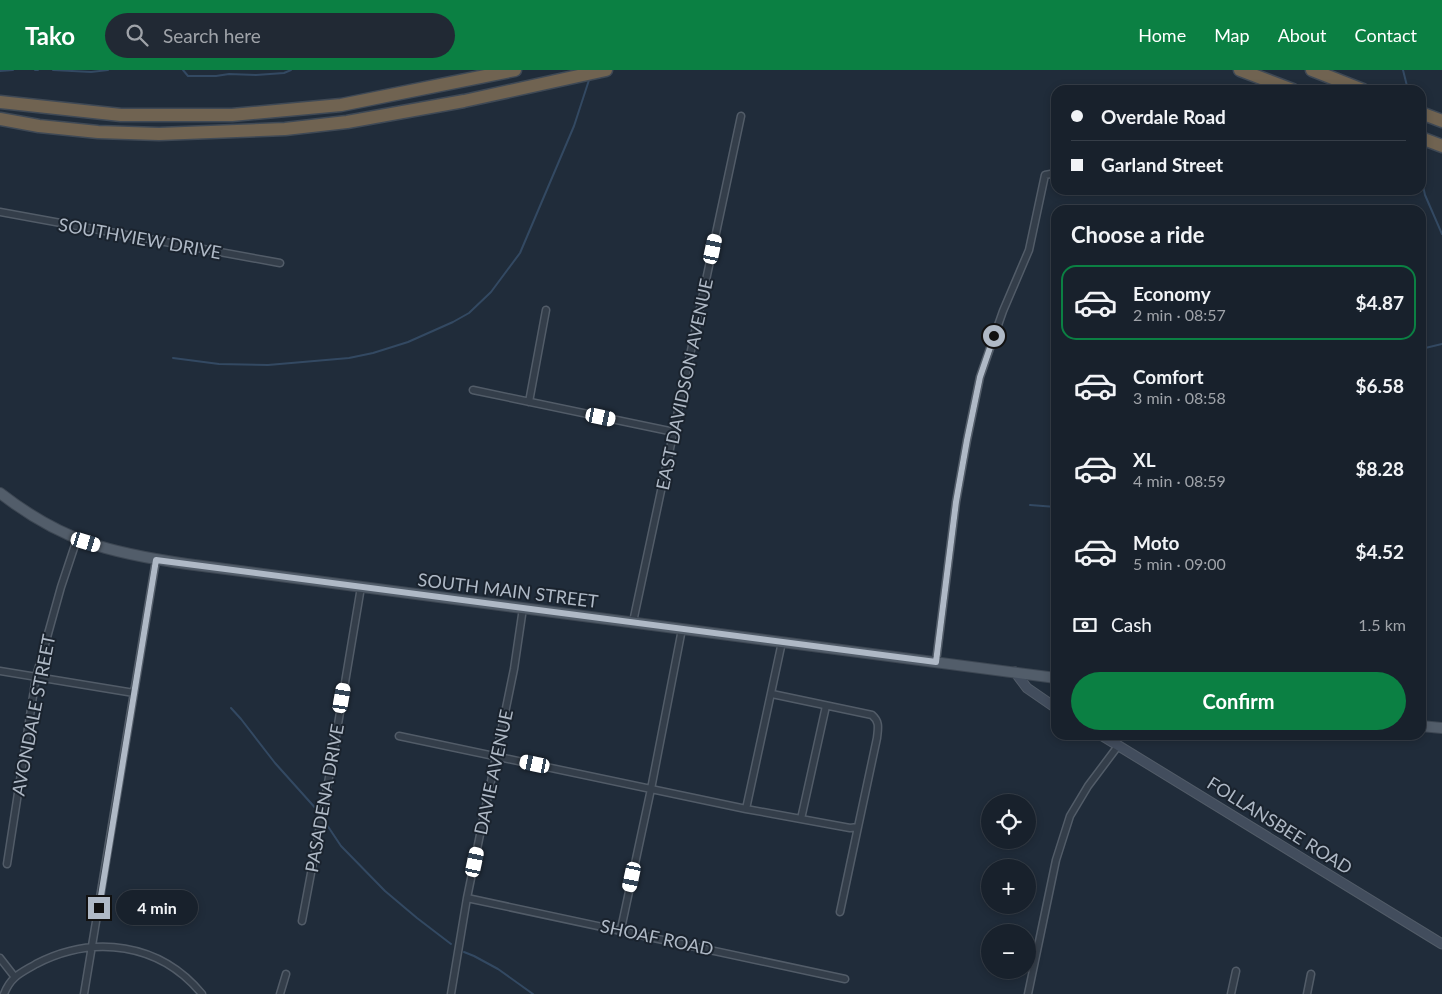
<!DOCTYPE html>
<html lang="en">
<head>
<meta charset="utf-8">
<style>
	:root { --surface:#18212c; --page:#212934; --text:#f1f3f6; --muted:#9fa3a9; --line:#363e48; --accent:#0b8043 }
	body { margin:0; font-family:Lato,sans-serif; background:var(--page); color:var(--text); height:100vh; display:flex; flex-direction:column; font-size:19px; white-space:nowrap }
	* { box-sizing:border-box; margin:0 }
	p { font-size:16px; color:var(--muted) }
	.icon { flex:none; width:28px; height:28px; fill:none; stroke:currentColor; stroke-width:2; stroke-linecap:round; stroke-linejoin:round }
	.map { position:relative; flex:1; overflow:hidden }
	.details { position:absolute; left:1051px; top:135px; width:375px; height:535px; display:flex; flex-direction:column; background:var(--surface); border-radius:15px; box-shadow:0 2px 8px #0003,0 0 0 1px var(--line) }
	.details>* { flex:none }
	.top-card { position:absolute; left:1051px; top:15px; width:375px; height:110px; border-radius:15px; box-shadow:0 2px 8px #0003,0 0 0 1px var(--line); display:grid; align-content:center; height:110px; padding:0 20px; background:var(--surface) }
	.tools { position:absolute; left:981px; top:724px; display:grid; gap:10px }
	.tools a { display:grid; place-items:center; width:55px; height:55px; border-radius:50%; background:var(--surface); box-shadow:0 2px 8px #0003,0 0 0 1px var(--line); font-size:25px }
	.end { position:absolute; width:22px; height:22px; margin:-11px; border:6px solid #afb9c6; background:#111; box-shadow:0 0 0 2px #111 }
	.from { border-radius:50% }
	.bubble { position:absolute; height:35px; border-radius:18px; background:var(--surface); box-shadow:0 2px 8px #0003,0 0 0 1px var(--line); font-size:16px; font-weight:700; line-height:35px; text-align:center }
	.car { position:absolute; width:15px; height:30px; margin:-15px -8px; border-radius:6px; box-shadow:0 0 4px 1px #0007; background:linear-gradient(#fff 24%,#345 0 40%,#fff 0 76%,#345 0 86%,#fff 0) }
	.top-card b { display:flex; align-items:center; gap:18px; height:48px; font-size:19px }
	.top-card b+b { border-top:1px solid var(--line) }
	.top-card i { width:12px; height:12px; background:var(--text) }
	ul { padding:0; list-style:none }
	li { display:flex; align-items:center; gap:15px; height:75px; margin:0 10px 8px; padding:0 10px; border:2px solid transparent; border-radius:15px }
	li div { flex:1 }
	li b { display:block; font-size:19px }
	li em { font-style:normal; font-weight:700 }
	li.on { border-color:var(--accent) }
	li>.icon { width:45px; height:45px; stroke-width:1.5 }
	h2 { padding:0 20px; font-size:22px; line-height:60px }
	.pay { display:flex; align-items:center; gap:12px; height:55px; padding:0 20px; font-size:19px }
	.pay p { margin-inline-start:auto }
	.cta { display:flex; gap:10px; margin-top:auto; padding:10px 20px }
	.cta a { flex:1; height:58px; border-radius:30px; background:var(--accent); color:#fff; font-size:20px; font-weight:700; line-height:58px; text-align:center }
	header { display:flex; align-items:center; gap:30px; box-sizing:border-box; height:70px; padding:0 25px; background:var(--accent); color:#fff }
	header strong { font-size:24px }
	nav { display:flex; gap:28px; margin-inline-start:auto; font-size:18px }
	.search { width:350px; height:45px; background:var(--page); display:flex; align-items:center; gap:12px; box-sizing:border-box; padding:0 18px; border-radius:28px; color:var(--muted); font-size:19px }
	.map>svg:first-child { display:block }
</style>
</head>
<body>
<header>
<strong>Tako</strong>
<div class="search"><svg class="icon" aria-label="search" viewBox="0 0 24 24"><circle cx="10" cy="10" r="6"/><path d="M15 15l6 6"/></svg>Search here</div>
<nav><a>Home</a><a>Map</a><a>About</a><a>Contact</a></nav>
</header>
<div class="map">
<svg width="1442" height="924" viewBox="0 0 1442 924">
	<rect width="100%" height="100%" fill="#202c3a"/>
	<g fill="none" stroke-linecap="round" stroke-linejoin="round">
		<path stroke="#334962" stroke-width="2" d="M35 0H38
			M53 0 91 2 108 0
			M183 0 188 6H216L229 4 256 5 284 3 291 0
			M1403 0 1408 20
			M0 1 13 0
			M1421 106 1425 125 1442 164
			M1421 279 1442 274
			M173 288 219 294 268 295 349 288 373 283 408 272 453 252 469 243 491 222 520 183 574 56 589 10
			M1030 435 1056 437
			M231 638 241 649 275 693 318 741
			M327 755 341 776 385 821 417 848 451 874
			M464 882 474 886 498 899 533 924"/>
		<g stroke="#525c68" stroke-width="9">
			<path id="street" d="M0 142 280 193
				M473 320 674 362
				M529 332 546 240
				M633 552 741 46
				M936 592 956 432 967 370 980 307 1003 241 1029 180 1045 105 1056 103
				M0 601 134 623
				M399 666 746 739 850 758 858 757 877 668C878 658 880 652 872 645L772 624
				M746 739 782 572
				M801 749 826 636
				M7 794 36 607 61 517 77 469
				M467 828 845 909
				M840 842 858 757
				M302 851 330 702 361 517
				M621 859 651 719 682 559
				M0 888 14 906
				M4 924C11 906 21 903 36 894 94 864 160 873 202 924
				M84 924 156 490
				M280 924 286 904
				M451 924 467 828 514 599 523 538
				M1028 924 1056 790 1070 746 1088 716 1118 676
				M1231 924 1236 901
				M1307 924 1311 904"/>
		</g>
		<g stroke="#525c68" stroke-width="11">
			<path id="secondary" d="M1015 602 1027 618 1056 638
				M1101 665 1442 874"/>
		</g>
		<g stroke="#3d4753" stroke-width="12">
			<path id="primary" d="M0 423C63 472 111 483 187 494L1056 608
				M1421 656 1442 658"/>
		</g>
		<g stroke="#3f4955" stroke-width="15">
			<path id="highway" d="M1240 0 1293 20
				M1312 0 1363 20
				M0 32 121 45H232L341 35 515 0
				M1421 43 1442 51
				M0 49 39 56 98 62 159 64 285 59 347 52 464 31 606 0
				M1421 68 1442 76"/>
		</g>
		<use href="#street" stroke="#343e4a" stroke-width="6"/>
		<use href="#secondary" stroke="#424d5d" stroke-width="9"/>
		<use href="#primary" stroke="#525d6a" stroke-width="10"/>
		<use href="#highway" stroke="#706351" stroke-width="12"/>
	</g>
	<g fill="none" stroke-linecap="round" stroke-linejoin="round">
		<path stroke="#afb9c6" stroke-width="6" d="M99 838 156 490 936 592 956 432 967 370 980 307 994 266"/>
	</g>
	<g text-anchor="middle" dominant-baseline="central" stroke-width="4" stroke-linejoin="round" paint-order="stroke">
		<g font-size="18" fill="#afb9c6" stroke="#1a232e">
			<text transform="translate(140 168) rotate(10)">SOUTHVIEW DRIVE</text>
			<text transform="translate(684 314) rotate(-78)">EAST DAVIDSON AVENUE</text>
			<text transform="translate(508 520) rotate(7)">SOUTH MAIN STREET</text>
			<text transform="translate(33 645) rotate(-79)">AVONDALE STREET</text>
			<text transform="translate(493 702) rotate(-78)">DAVIE AVENUE</text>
			<text transform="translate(324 728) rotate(-80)">PASADENA DRIVE</text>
			<text transform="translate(1280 755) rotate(32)">FOLLANSBEE ROAD</text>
			<text transform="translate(657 867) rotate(12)">SHOAF ROAD</text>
		</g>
	</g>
</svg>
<div class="tools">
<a><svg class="icon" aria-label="locate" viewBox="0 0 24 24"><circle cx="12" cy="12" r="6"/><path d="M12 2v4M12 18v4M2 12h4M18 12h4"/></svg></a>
<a>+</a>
<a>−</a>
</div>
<i class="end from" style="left:994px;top:266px"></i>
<i class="end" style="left:99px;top:838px"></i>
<div class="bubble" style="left:116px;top:820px;width:82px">4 min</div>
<i class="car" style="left:713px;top:179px;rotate:12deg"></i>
<i class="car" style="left:601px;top:347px;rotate:102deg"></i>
<i class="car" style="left:86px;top:472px;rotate:107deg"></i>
<i class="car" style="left:342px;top:628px;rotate:10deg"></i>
<i class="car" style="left:535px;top:694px;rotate:282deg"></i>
<i class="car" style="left:475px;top:792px;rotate:12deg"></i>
<i class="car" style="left:632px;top:807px;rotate:192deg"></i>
<div class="top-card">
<b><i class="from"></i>Overdale Road</b>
<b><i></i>Garland Street</b>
</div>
<section class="details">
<h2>Choose a ride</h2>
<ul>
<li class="on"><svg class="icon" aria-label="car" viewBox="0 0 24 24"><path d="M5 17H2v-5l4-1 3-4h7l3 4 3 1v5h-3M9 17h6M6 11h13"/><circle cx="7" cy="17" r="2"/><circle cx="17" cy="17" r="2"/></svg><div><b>Economy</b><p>2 min · 08:57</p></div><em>$4.87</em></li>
<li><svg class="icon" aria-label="car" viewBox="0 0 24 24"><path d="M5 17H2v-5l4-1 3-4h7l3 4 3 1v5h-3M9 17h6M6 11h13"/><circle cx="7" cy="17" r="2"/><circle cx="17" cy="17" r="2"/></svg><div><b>Comfort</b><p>3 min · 08:58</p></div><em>$6.58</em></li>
<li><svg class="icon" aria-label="car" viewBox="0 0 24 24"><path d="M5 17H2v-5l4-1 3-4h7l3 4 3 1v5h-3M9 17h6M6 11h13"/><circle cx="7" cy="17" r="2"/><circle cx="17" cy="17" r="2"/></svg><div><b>XL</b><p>4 min · 08:59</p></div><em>$8.28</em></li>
<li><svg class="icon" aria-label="car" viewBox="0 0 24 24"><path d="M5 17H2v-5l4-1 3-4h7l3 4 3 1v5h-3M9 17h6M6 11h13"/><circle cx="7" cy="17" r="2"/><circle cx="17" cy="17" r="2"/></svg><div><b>Moto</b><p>5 min · 09:00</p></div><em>$4.52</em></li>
</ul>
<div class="pay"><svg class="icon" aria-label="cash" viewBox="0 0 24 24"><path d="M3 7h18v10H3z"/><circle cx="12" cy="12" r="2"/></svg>Cash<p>1.5 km</p></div>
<div class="cta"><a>Confirm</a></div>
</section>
</div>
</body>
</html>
